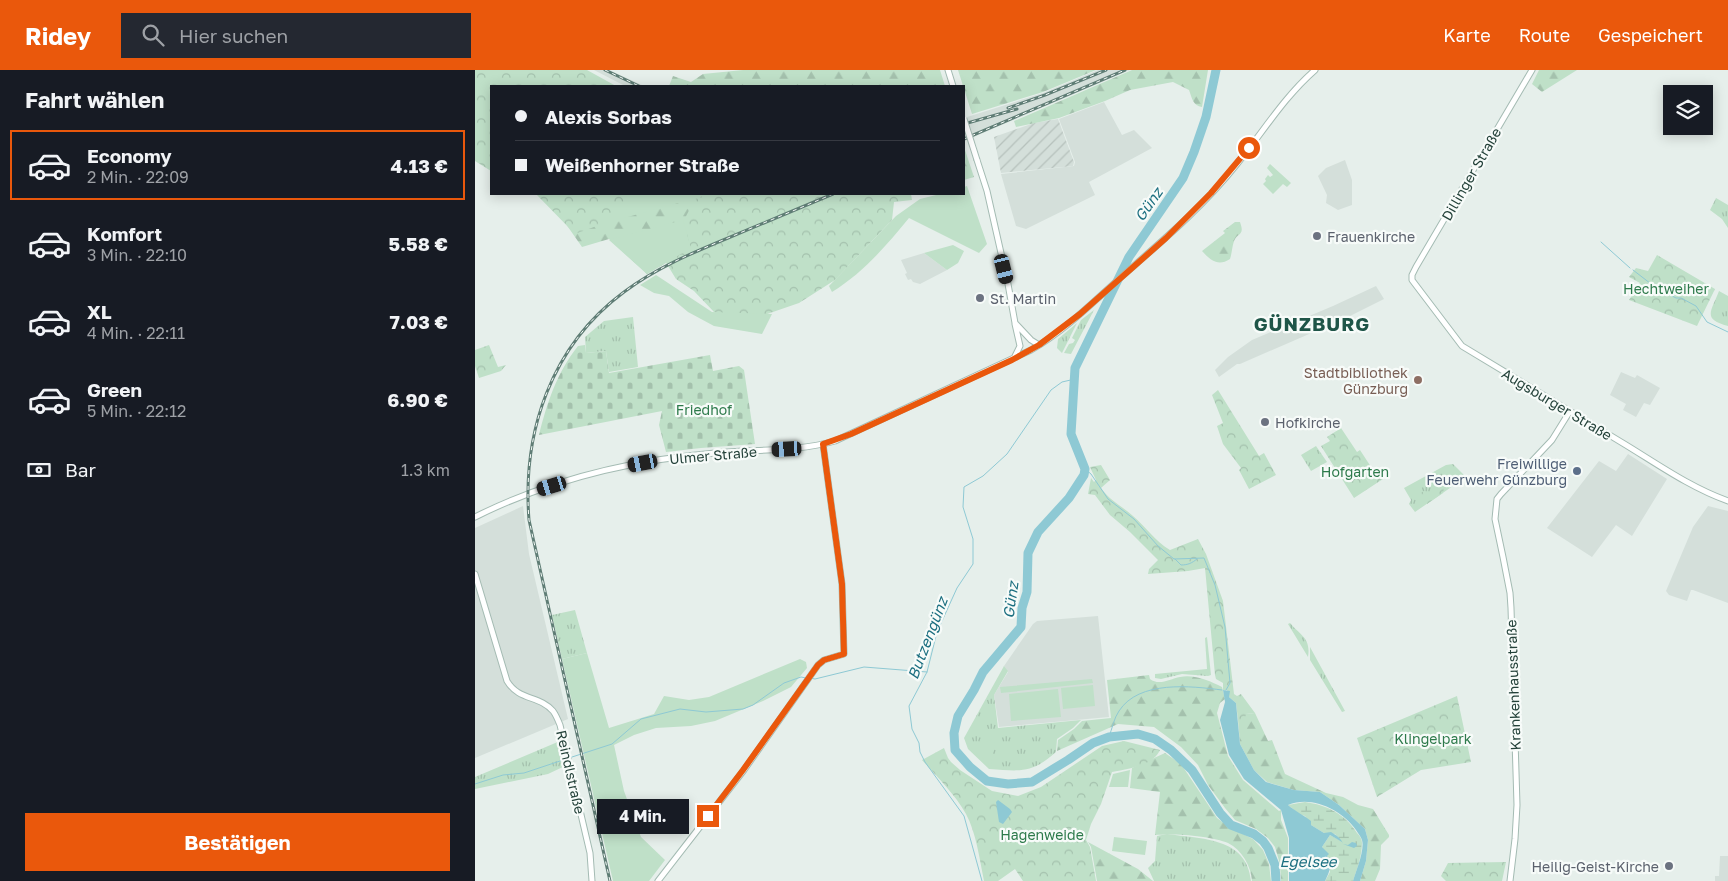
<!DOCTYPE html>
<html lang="de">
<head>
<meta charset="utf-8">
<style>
	:root { --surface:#171b24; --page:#242831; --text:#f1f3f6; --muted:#9ea1a6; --line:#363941; --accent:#ea580c }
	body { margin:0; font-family:"Golos Text",sans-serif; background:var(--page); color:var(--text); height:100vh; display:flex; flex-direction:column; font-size:19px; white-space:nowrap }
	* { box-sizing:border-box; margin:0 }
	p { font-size:16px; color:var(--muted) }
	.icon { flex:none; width:28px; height:28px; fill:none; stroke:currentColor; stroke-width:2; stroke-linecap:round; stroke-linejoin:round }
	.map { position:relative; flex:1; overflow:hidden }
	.side { display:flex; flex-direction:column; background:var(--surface); width:475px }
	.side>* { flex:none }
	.banner { position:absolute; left:15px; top:15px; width:475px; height:110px; border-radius:0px; box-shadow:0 2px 12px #0003; display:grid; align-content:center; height:110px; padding:0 25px; background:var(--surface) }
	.controls { position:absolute; left:1188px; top:15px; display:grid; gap:10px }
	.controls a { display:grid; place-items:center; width:50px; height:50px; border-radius:0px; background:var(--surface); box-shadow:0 2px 12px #0003; font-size:25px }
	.end { position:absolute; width:22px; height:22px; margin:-11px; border:6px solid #ea580c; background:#fff; box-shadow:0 0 0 2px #fff }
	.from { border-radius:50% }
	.bubble { position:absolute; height:35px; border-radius:0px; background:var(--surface); box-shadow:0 2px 12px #0003; font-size:16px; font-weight:700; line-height:35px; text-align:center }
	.car { position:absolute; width:15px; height:30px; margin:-15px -8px; border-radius:6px; box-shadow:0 0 4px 1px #0007; background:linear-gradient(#222 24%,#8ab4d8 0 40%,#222 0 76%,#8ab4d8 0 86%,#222 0) }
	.banner b { display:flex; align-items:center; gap:18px; height:48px; font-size:19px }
	.banner b+b { border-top:1px solid var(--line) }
	.banner i { width:12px; height:12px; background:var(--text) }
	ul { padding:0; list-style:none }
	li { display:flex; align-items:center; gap:15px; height:70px; margin:0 10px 8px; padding:0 15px; border:2px solid transparent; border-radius:0px }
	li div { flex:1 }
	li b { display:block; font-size:19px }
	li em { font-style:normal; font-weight:700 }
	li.current { border-color:var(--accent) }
	li>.icon { width:45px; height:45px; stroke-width:1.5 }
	h2 { padding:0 25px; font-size:22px; line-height:60px }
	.pay { display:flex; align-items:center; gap:12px; height:55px; padding:0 25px; font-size:19px }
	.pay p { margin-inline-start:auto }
	.action { display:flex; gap:10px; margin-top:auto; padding:10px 25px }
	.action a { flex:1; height:58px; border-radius:0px; background:var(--accent); color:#fff; font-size:20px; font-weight:700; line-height:58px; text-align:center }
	header { display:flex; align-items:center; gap:30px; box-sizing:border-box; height:70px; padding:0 25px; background:var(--accent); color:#fff }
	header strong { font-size:24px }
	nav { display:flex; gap:28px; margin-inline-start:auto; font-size:18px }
	.search { width:350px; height:45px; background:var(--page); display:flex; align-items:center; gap:12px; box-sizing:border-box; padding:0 18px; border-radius:0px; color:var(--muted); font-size:19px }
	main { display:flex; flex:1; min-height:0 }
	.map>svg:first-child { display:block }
</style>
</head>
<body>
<header>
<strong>Ridey</strong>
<div class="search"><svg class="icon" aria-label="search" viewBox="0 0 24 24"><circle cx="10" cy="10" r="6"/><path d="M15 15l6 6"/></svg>Hier suchen</div>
<nav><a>Karte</a><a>Route</a><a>Gespeichert</a></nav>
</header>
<main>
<section class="side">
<h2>Fahrt wählen</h2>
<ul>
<li class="current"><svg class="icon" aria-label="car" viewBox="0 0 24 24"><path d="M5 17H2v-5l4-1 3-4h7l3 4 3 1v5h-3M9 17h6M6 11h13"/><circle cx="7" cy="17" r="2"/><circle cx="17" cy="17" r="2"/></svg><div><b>Economy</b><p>2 Min. · 22:09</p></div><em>4.13 €</em></li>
<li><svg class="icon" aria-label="car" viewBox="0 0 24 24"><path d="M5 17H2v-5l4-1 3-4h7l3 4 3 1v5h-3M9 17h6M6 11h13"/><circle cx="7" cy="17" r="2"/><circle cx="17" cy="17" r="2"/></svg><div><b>Komfort</b><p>3 Min. · 22:10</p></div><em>5.58 €</em></li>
<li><svg class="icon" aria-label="car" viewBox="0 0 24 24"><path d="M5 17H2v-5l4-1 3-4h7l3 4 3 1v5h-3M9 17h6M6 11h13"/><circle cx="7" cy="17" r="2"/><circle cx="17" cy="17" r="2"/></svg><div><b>XL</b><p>4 Min. · 22:11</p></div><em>7.03 €</em></li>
<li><svg class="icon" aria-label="car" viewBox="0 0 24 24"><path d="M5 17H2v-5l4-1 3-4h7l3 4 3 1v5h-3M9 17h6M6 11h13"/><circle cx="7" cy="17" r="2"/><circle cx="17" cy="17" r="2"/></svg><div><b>Green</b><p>5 Min. · 22:12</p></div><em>6.90 €</em></li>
</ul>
<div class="pay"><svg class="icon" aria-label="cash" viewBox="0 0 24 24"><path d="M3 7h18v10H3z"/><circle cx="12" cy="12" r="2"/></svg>Bar<p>1.3 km</p></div>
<div class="action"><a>Bestätigen</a></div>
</section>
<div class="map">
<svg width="1253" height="811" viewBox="0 0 1253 811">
	<defs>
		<pattern id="industrial-furrows" width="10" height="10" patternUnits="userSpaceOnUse" patternTransform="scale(1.25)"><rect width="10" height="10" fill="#d4dfda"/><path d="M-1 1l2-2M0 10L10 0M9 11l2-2" fill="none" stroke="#b6c1bc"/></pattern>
		<pattern id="grass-tufts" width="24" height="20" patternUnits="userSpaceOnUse" patternTransform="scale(1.25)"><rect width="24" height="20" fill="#bfe0c8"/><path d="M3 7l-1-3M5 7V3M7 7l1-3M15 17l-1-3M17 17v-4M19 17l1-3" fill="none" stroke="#a4c1ad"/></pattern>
		<pattern id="forest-firs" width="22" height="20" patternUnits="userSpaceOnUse" patternTransform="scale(1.25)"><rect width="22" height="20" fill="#bfe0c8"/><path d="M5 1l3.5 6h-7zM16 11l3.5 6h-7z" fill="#a4c1ad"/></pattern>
		<pattern id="wetland-marsh" width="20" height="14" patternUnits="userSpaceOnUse" patternTransform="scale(1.25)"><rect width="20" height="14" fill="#bfe0c8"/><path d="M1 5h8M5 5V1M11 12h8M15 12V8" fill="none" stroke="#a4c1ad"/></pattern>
		<pattern id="cemetery-stones" width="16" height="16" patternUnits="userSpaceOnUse" patternTransform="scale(1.25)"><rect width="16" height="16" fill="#bfe0c8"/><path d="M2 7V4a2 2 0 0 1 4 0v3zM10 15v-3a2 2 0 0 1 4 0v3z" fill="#a4c1ad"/></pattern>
		<pattern id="park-crowns" width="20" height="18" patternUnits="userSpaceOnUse" patternTransform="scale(1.25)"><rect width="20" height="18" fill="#bfe0c8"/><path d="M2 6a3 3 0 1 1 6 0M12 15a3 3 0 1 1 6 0" fill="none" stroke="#a4c1ad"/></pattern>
	</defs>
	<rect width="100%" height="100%" fill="#e6efeb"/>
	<path fill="#d4dfda" d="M119 0H134L169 16H150Z
		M623 0H655L489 71V48L568 23Z
		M629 32 647 65 659 60 677 78 614 112 620 125 551 159 541 156 526 104 599 96 600 92 584 49Z
		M870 90 877 110V135L863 140 851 133 852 125 843 106 851 98Z
		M449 183 472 200 445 214 438 212 436 209 433 210 430 204 432 203 426 190Z
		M901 216 909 229 871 248 765 294H762L744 307 740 300 753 287 777 270 858 236Z
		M1146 302 1160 308 1162 305 1185 318 1175 335 1169 333 1161 347 1148 340 1151 334 1135 325Z
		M1153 384 1192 409 1157 466 1141 455 1117 487 1072 458 1124 391 1141 401Z
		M48 436 54 484 93 649 0 688V458Z
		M1233 436 1253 441V533L1218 520H1216L1212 531 1194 525 1191 521 1218 457Z
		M623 546 634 647 524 657 519 625 533 602 529 596 558 554 562 551Z
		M1245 786H1253V811H1240V806H1244Z"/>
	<path fill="url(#industrial-furrows)" d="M583 49 599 92 598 96 526 103 519 67 559 53Z"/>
	<path fill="url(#grass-tufts)" d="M1241 128 1253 135V158L1247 149 1235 140Z
		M1244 221 1253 226V256C1227 249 1236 242 1244 221Z
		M619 240 596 284 589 283 594 274 598 273 600 270 597 268 606 250Z
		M158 247 163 297 134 302 131 281 111 283 110 267 129 251Z
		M602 253 587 283 582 278 583 269Z
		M841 376 852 392 836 401 826 385Z
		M978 394 991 407 940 442 934 434 936 430 929 418 971 395Z
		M100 540 112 583 87 589 77 545Z
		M815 553C826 566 836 568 833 587L813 554Z
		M732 567 736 605 733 606 707 604 686 609 680 608V604L732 599 730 568Z
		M835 577 870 641 867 642 835 590Z
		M529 596 533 601 519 625 523 658 606 650 598 658 582 669 581 682C556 704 546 701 514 699L493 679 489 668Z
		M85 671 92 695 73 704 0 719V707Z
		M692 764C726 769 772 767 776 811H679L673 798 680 791 682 766Z"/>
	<path fill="url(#forest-firs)" d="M268 0H465L470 16H194L198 6 216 12 228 4Z
		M483 0H621L568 22 497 44Z
		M657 0H733L727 37C718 36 717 28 714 20L698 12 655 20 630 31 584 48 541 57 539 51Z
		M1064 0H1102L1067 22 1057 14Z
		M489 80H490L499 107 489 110Z
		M70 124H352L196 190 172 204 134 169 107 177Z
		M760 152H765C770 166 763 162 759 171 757 177 757 183 755 189 743 197 735 190 727 181L750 163 748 161Z
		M674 605 675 609C684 616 695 609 705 607 719 604 735 611 747 617L750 629 745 633 742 643 753 686 768 710 804 741 806 740V750L813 768V811H806L805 794 800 777 793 768 781 759 760 750 750 738 733 715 723 695 706 677 679 657 643 654 582 681 583 670 599 659 607 651 636 648 632 610Z
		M780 643 793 671 797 670 810 704 851 723 868 727 883 735 898 739 914 765V767L906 775 905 799 900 811H885L891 791 893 770 890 759 864 735 845 722 819 720 792 712 779 700 765 674 763 650 771 644Z
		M690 683 706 694 742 748 754 757 778 769 788 780 794 794 796 811H777C776 796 767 780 753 773 738 766 698 763 680 765L685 722 655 718 657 698Z
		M613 772 663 799 678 811H622L616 777Z"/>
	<path fill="url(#wetland-marsh)" d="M830 732C852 735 870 744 882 763 885 766 887 769 887 773 887 786 882 799 878 811H850L855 802 852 786 847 777 855 765 866 771 860 764 849 763 836 755 830 746 824 744 813 735Z"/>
	<path fill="url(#cemetery-stones)" d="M110 275 111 283 131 281 134 303 235 285 238 301 264 296 269 300 280 374 226 378 191 382 184 355 187 341 64 365C72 333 82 302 103 276Z"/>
	<path fill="url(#park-crowns)" d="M0 0H112L141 16H16V101L0 91Z
		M61 124H152L146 147 100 164Z
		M239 124H436L437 130 419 132 417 150 360 210 324 233 272 251 239 242 219 221 201 209 190 191 214 173 209 150 220 129Z
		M1182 185 1240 219 1222 256 1154 230 1165 213 1154 207 1161 198 1173 201Z
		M14 275 23 297 31 295 26 301 4 308 0 296V280Z
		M743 320 784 386 789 383 801 405 774 419 764 400 766 398 748 374 742 356 748 353 737 325Z
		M866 358 882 382 885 380 900 403 904 401 908 409 879 428 846 376 855 371 852 367Z
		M626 395 635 410 626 418C635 431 647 436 658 446 671 457 680 471 695 480L723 469 731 484 748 531 759 624 762 626 766 624 780 643 771 644 770 648 766 652 763 650 761 633 754 627 752 620H748V613L741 609 740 605 730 498 713 501 673 504 674 499 683 490 655 462 635 445 620 425 613 424 616 408 619 412 621 410 615 397Z
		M967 411 970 412 971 416 969 418 968 423 952 434 944 424 949 421 953 423 963 416 964 413Z
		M982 626 996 692 946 700 902 727 882 668Z
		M649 671 685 680C678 696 652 699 637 702L626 734 616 754 611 770 615 777 621 811H548L540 799 523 811H509C505 791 501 762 491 744 480 724 462 707 447 690L469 678 473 688 476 692 485 700 517 721 543 726 566 717 627 676Z
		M1031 792 1027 811H971L966 806 973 793Z"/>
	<path fill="#bfe0c8" d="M795 94 816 113 812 117 808 114 798 124 788 114 791 111 790 109 793 105 795 107 798 105 792 98Z
		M492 116 512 174 504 183 434 148C411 176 388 203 357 222L354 216 421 146 445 129 465 124H489V117Z
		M155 124H214L218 129 149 148Z
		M208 150 216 178 172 204 134 170Z
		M478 175 489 181 483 193 472 200 449 183Z
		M181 205 237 242 297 244 287 264 239 256 213 242 194 226 179 223 165 215Z
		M112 583 134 658 179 644 189 626 214 630 234 627 325 589 331 592 332 598 316 617 288 631 240 651 216 656 181 658 159 665 139 675 149 721 166 767 190 790 174 811H138L87 589Z
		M617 609 618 613 526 623 525 617Z
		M618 615 620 636 588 639 586 618Z
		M583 619 586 647 536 651 534 624Z
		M520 669 516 696 494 676Z
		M655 700 653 717H634L638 704Z
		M639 767 672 771 670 785 637 781Z"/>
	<path fill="#8ec9d4" d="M748 620 755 621 754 627 761 633 765 674 779 700 791 712 819 720 845 722 864 735 890 759 893 770 891 791 885 811H878C881 801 890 780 887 770 886 767 883 763 881 760 867 740 837 725 813 735 821 742 829 745 836 751V755L849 763 856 762C861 765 867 769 868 774L873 775 877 772 881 773 882 776 879 778 868 774 867 772 855 765 847 777 854 784 852 786C858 796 854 802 850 811H814V768L806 740 769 709 754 685 745 650 750 632Z
		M523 730 535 739 537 742 528 754 524 752 521 732Z"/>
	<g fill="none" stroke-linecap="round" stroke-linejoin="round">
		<path stroke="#8ec9d4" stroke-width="1" d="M1126 172 1155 198
			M1158 200 1180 217 1201 228H1206L1221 236 1232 252 1253 262
			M610 399 616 404 633 429 659 449 683 476 699 489 729 488 740 515 750 557 755 613 751 620
			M700 489 706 495C713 495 717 493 722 489
			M335 608 340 609 389 597 452 602
			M634 667C637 659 639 648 644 641 664 610 716 616 747 620
			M94 688 137 674 166 649 205 639 231 642 268 639 278 635 309 613 326 607 331 608
			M0 714 28 705 49 703 91 689
			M507 811 489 746 450 692 445 682 444 673 437 659 434 636 452 602 462 562 482 518 498 494V469L488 437 489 417 508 406 532 384 576 320 587 312 600 309"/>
		<path stroke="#8ec9d4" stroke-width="9" d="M741 0 731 47 719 82 708 108 654 187 600 298 596 364 610 399 609 405 594 428 563 462 553 483 552 522 547 538 546 557 508 602 499 620 483 646 479 663 480 680 495 697 512 711 533 714 557 712 593 690 618 673 634 667 663 664 680 669 696 680 717 700 745 743 756 755 779 764 788 771 793 778 800 795 801 811"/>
		<g stroke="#a4bbb3" stroke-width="7">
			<path id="secondary" d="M473 0 478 16
				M1057 0 941 197 937 205V210L987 276 992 279C1044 310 1095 341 1146 372 1181 393 1214 417 1253 431
				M502 90 512 121 533 214 540 253 556 270 564 275
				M539 288 545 276 540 254
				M0 447C74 410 158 390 240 383 280 379 321 382 360 371L556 280C589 261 616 234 645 208 686 172 728 137 762 94 788 62 809 27 840 0
				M0 504 32 611C44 631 64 625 78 641 81 645 83 650 85 655L115 783 117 811
				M183 811 269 700 343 595 349 590 369 584 367 514 348 374
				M1035 811 1040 769 1042 735 1036 538 1035 523 1028 487 1020 449 1022 429 1026 424 1077 370 1095 341"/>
		</g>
		<use href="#secondary" stroke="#fff" stroke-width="5"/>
		<g stroke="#5f7d75" stroke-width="3">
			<path id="rail" d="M130 0 164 16
				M533 38 570 25 631 0
				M489 54 542 39
				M489 69 650 0
				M135 811 54 450C47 362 76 276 149 222 181 198 217 183 253 168 288 153 323 139 358 124"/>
		</g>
		<use href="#rail" stroke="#f7fbf9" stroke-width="1" stroke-dasharray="4" stroke-linecap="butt"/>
		<g stroke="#a4bbb3" stroke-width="7" stroke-linecap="butt">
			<path id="secondary-bridge" d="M489 49 502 90"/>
		</g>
		<use href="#secondary-bridge" stroke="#fff" stroke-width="5"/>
	</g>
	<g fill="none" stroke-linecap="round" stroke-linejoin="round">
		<path stroke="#ea580c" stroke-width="6" d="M233 746 268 700 343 595 349 590 369 584 367 514 348 374 376 364 537 290 564 275 605 244 691 168 736 123 774 78"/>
	</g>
	<g fill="#6b7280" stroke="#f7fbf9" stroke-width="2">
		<circle cx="842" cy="166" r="5"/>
		<circle cx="505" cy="228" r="5"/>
		<circle cx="790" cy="352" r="5"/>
		<circle cx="1194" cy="796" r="5"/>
	</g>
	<circle fill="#8d6e63" stroke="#f7fbf9" stroke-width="2" cx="943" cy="310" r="5"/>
	<circle fill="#5c6f8a" stroke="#f7fbf9" stroke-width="2" cx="1102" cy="401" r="5"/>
	<g text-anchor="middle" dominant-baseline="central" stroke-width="4.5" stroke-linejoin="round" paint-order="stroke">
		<g font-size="14" fill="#24423a" stroke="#f7fbf9">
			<text transform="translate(996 104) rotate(-60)">Dillinger Straße</text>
			<text transform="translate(1082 334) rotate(31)">Augsburger Straße</text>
			<text transform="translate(238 385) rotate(-5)">Ulmer Straße</text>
			<text transform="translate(1038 615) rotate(-92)">Krankenhausstraße</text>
			<text transform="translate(96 702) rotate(77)">Reindlstraße</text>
		</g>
		<g font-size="14" fill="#5b616d" stroke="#f7fbf9" text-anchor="start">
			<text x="852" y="166">Frauenkirche</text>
			<text x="515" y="228">St. Martin</text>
			<text x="800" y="352">Hofkirche</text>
			<text x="1184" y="796" text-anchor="end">Heilig-Geist-Kirche</text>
		</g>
		<g font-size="14" fill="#2d7a4b" stroke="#f7fbf9">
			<text x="1191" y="218">Hechtweiher</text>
			<text x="229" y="339">Friedhof</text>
			<text x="880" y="401">Hofgarten</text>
			<text x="958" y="668">Klingelpark</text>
			<text x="567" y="764">Hagenweide</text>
		</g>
		<g font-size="14" fill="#785e54" stroke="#f7fbf9" text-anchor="end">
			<text x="933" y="302">Stadtbibliothek<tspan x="933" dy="16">Günzburg</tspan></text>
		</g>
		<g font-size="14" fill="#4e5e75" stroke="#f7fbf9" text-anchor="end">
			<text x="1092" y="393">Freiwillige<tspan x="1092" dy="16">Feuerwehr Günzburg</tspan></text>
		</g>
		<g font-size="15" font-style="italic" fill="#1c6f80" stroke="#f7fbf9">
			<text transform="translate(673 134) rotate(-55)">Günz</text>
			<text transform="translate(535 530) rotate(-82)">Günz</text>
			<text transform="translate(452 568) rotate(-69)">Butzengünz</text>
			<text x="833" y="791">Egelsee</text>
		</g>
		<g font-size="19" font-weight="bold" letter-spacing="1" fill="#1f5548" stroke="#f7fbf9">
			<text x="837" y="253">GÜNZBURG</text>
		</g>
	</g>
</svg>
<div class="controls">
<a><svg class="icon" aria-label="layers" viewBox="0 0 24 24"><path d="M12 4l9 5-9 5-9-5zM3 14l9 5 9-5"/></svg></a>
</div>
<i class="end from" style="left:774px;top:78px"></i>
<i class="end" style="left:233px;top:746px"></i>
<div class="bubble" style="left:122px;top:729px;width:92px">4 Min.</div>
<i class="car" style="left:529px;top:199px;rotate:166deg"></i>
<i class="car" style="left:312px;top:379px;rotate:267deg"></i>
<i class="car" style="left:168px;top:393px;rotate:259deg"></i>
<i class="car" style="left:77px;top:416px;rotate:253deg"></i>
<div class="banner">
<b><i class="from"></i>Alexis Sorbas</b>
<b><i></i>Weißenhorner Straße</b>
</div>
</div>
</main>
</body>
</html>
